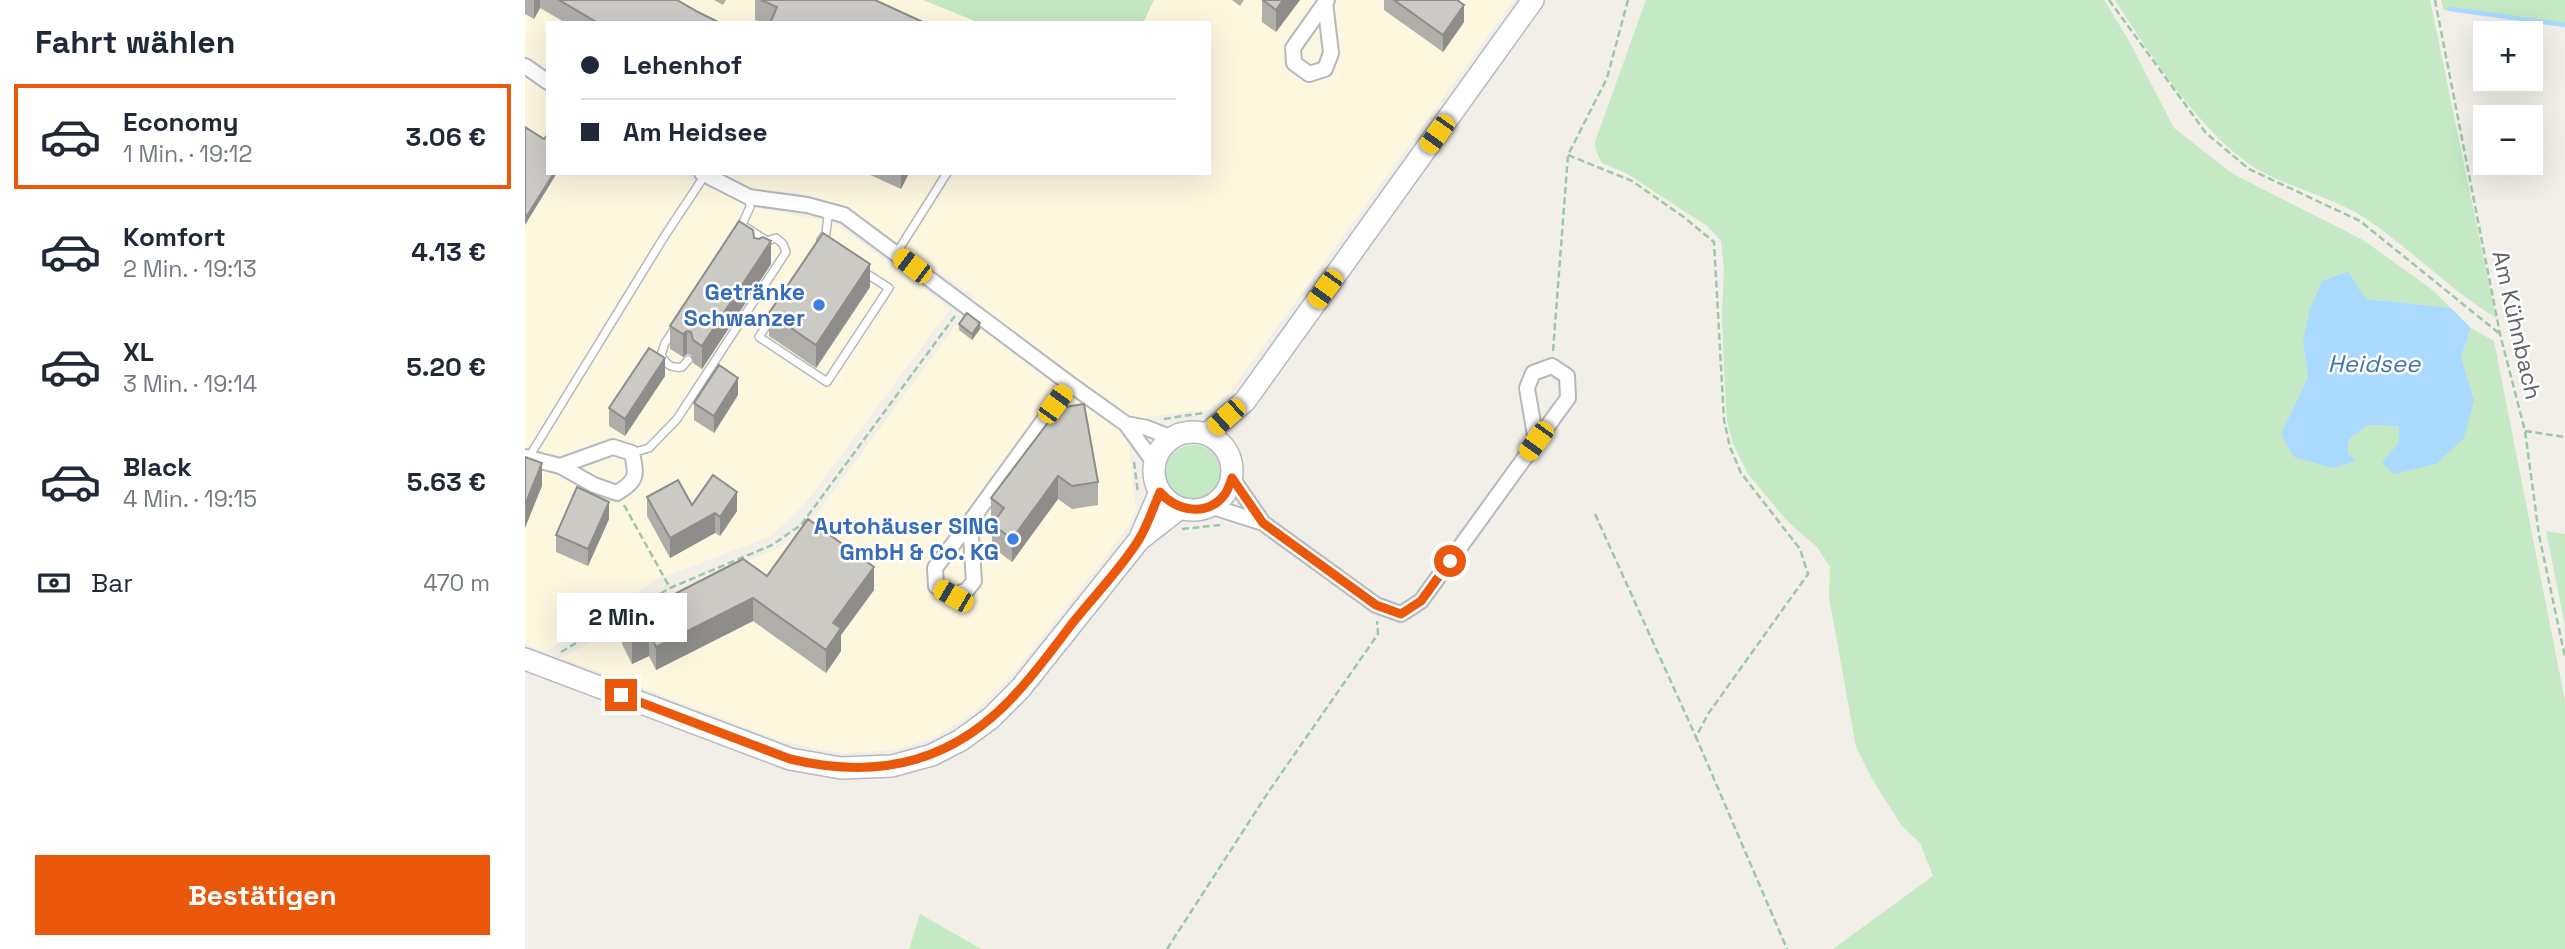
<!DOCTYPE html>
<html lang="de">
<head>
<meta charset="utf-8">
<style>
	:root { --surface:#fff; --page:#f2f2f3; --text:#1f2937; --muted:#747a83; --line:#e0e1e3; --accent:#ea580c }
	body { margin:0; font-family:"Space Grotesk",sans-serif; background:var(--page); color:var(--text); height:100vh; display:flex; flex-direction:column; font-size:26px; white-space:nowrap }
	* { box-sizing:border-box; margin:0 }
	p { font-size:23px; color:var(--muted) }
	.icon { flex:none; width:38px; height:38px; fill:none; stroke:currentColor; stroke-width:2; stroke-linecap:round; stroke-linejoin:round }
	.map { position:relative; flex:1; overflow:hidden }
	.side { display:flex; flex-direction:column; background:var(--surface); width:525px }
	.side>* { flex:none }
	.guide { position:absolute; left:21px; top:21px; width:665px; height:154px; border-radius:0px; box-shadow:0 7px 28px #0002; display:grid; align-content:center; height:154px; padding:0 35px; background:var(--surface) }
	.fabs { position:absolute; left:1948px; top:21px; display:grid; gap:14px }
	.fabs a { display:grid; place-items:center; width:70px; height:70px; border-radius:0px; background:var(--surface); box-shadow:0 7px 28px #0002; font-size:35px }
	.end { position:absolute; width:32px; height:32px; margin:-16px; border:9px solid #ea580c; background:#fff; box-shadow:0 0 0 4px #fff }
	.from { border-radius:50% }
	.bubble { position:absolute; height:49px; border-radius:0px; background:var(--surface); box-shadow:0 7px 28px #0002; font-size:23px; font-weight:700; line-height:49px; text-align:center }
	.car { position:absolute; width:21px; height:42px; margin:-21px -10px; border-radius:9px; box-shadow:0 0 5px 2px #0007; background:linear-gradient(#f5c518 24%,#345 0 40%,#f5c518 0 76%,#345 0 86%,#f5c518 0) }
	.guide b { display:flex; align-items:center; gap:24px; height:66px; font-size:26px }
	.guide b+b { border-top:2px solid var(--line) }
	.guide i { width:18px; height:18px; background:var(--text) }
	ul { padding:0; list-style:none }
	li { display:flex; align-items:center; gap:21px; height:105px; margin:0 14px 10px; padding:0 21px; border:4px solid transparent; border-radius:0px }
	li div { flex:1 }
	li b { display:block; font-size:26px }
	li em { font-style:normal; font-weight:700 }
	li.active { border-color:var(--accent) }
	li>.icon { width:63px; height:63px; stroke-width:1.5 }
	h2 { padding:0 35px; font-size:32px; line-height:84px }
	.pay { display:flex; align-items:center; gap:18px; height:77px; padding:0 35px; font-size:26px }
	.pay p { margin-inline-start:auto }
	.action { display:flex; gap:14px; margin-top:auto; padding:14px 35px }
	.action a { flex:1; height:80px; border-radius:0px; background:var(--accent); color:#fff; font-size:28px; font-weight:700; line-height:80px; text-align:center }
	main { display:flex; flex:1; min-height:0 }
	.map>svg:first-child { display:block }
</style>
</head>
<body>
<main>
<section class="side">
<h2>Fahrt wählen</h2>
<ul>
<li class="active"><svg class="icon" aria-label="car" viewBox="0 0 24 24"><path d="M5 17H2v-5l4-1 3-4h7l3 4 3 1v5h-3M9 17h6M6 11h13"/><circle cx="7" cy="17" r="2"/><circle cx="17" cy="17" r="2"/></svg><div><b>Economy</b><p>1 Min. · 19:12</p></div><em>3.06 €</em></li>
<li><svg class="icon" aria-label="car" viewBox="0 0 24 24"><path d="M5 17H2v-5l4-1 3-4h7l3 4 3 1v5h-3M9 17h6M6 11h13"/><circle cx="7" cy="17" r="2"/><circle cx="17" cy="17" r="2"/></svg><div><b>Komfort</b><p>2 Min. · 19:13</p></div><em>4.13 €</em></li>
<li><svg class="icon" aria-label="car" viewBox="0 0 24 24"><path d="M5 17H2v-5l4-1 3-4h7l3 4 3 1v5h-3M9 17h6M6 11h13"/><circle cx="7" cy="17" r="2"/><circle cx="17" cy="17" r="2"/></svg><div><b>XL</b><p>3 Min. · 19:14</p></div><em>5.20 €</em></li>
<li><svg class="icon" aria-label="car" viewBox="0 0 24 24"><path d="M5 17H2v-5l4-1 3-4h7l3 4 3 1v5h-3M9 17h6M6 11h13"/><circle cx="7" cy="17" r="2"/><circle cx="17" cy="17" r="2"/></svg><div><b>Black</b><p>4 Min. · 19:15</p></div><em>5.63 €</em></li>
</ul>
<div class="pay"><svg class="icon" aria-label="cash" viewBox="0 0 24 24"><path d="M3 7h18v10H3z"/><circle cx="12" cy="12" r="2"/></svg>Bar<p>470 m</p></div>
<div class="action"><a>Bestätigen</a></div>
</section>
<div class="map">
<svg width="2040" height="949" viewBox="0 0 2040 949">
	<rect width="100%" height="100%" fill="#f1efe8"/>
	<path fill="#fef7e0" d="M0 0H398L455 23H23V173H152L232 208 310 223 425 309 278 506 246 536 131 580 21 652 0 644Z
		M629 0H989L705 392 685 409 622 417 603 442 611 510 606 521 579 559 486 676 448 713 408 738 369 750 318 753 285 748 252 739 38 658 147 594 254 548 282 527 451 298 324 208 280 194 223 188 196 173H684V23H618Z"/>
	<path fill="#c5e8c5" d="M398 0H629L618 23H455Z
		M1121 0H1579L1603 39 1649 128 1708 174 1838 240 1905 288 1926 308 1841 299 1778 342 1783 377 1756 434 1831 462 1823 453 1824 439 1843 425 1875 426 1874 443 1949 400 1936 357 1946 328 1969 341 2040 701V949H1308L1408 876 1395 843 1376 825 1346 777 1331 747 1304 597 1305 567 1292 547 1262 521 1223 474 1208 444 1202 421 1199 367 1197 315 1199 268 1196 241 1182 226 1101 173 1077 163 1071 151 1070 142Z
		M1590 0H1905L1971 318C1924 289 1886 249 1840 218 1807 196 1756 186 1724 164 1673 128 1624 53 1590 0Z
		M1916 0H2040V27L1919 10Z
		M640 473a28 28 0 1 1 56 0a28 28 0 1 1-56 0Z
		M2021 531 2040 534V626Z
		M395 914 456 949H384Z"/>
	<path fill="#aadaff" d="M1823 272 1841 299 1926 308 1946 328 1936 357 1949 400 1939 438 1911 464 1868 474 1857 462 1874 443V426L1843 425 1824 439 1823 453 1831 461 1808 468 1769 457 1756 434 1783 377 1778 342 1785 309 1797 281Z"/>
	<g fill="none" stroke-linecap="round" stroke-linejoin="round">
		<path stroke="#aadaff" stroke-width="4.5" d="M1925 9 2040 25"/>
		<g stroke="#b5b8bc" stroke-width="10">
			<path id="service" d="M222 228 242 241
				M215 229 225 207 224 197
				M296 240 301 233 304 209
				M371 254 422 173
				M248 315 234 337 302 382 364 288 339 272
				M151 327 140 343 136 355C142 365 145 368 157 367L163 360
				M107 453 124 448 152 419 261 252 258 244 251 238 242 241 240 246
				M4 457 139 237 180 175"/>
		</g>
		<g stroke="#b5b8bc" stroke-width="18">
			<path id="minor" d="M800 2 806 53 800 69 784 74 769 63 768 48 802 0
				M0 66 23 82
				M177 173 224 197 282 205 319 215 545 384 601 424 630 464
				M601 424 622 428 647 438
				M0 457 35 466 69 485 92 493C112 480 112 477 107 453L88 447 35 466
				M707 478 738 523
				M685 506 738 523 851 605 876 614 896 601 1043 398 1042 376 1027 366 1008 373 1002 388 1011 441
				M445 522 410 568 411 586 428 596 442 590 449 581 445 522 545 384"/>
		</g>
		<g stroke="#b6babf" stroke-width="24">
			<path id="secondary" d="M629 471a39 39 0 1 1 78 0a39 39 0 1 1-78 0Z
				M682 434 720 401 1008 0
				M614 540 635 492
				M0 659 265 759 316 768 367 766 407 755 436 740 466 718 495 689 614 540 655 508"/>
		</g>
		<path stroke="#9cc7a9" stroke-width="2.5" stroke-dasharray="7 3.5" stroke-linecap="butt" d="M1584 0 1681 133 1724 169 1835 221 1975 334
			M1910 0 1975 334 2000 431 2014 535 2040 657
			M1043 155 1107 181 1160 218 1189 242 1199 420 1205 447 1216 473 1275 549 1283 574 1183 714 1171 737 1262 949
			M1028 351 1043 155 1082 78 1103 0
			M639 419 678 413
			M2000 431 2040 437
			M609 462 613 493
			M99 505 145 588
			M1070 514 1171 737
			M657 529 695 525
			M36 652 145 588 247 545 276 525 430 316
			M642 949 744 791 853 634 852 621"/>
		<use href="#service" stroke="#fff" stroke-width="7"/>
		<use href="#minor" stroke="#fff" stroke-width="14"/>
		<use href="#secondary" stroke="#fff" stroke-width="21"/>
	</g>
	<path fill="#afaea9" d="M0 0H152L173 12 195 23H41L15 8 9 19 0 14Z
		M189 0H201L198 5Z
		M230 0H350L400 23H237L230 20Z
		M707 0H719L715 6Z
		M737 0H775L751 32 737 22Z
		M859 0H932L939 22 918 52 859 10Z
		M341 173H384L376 189Z
		M229 238 246 264 177 369 168 363 166 355 162 354 158 357 145 349V326Z
		M345 287 291 368 244 336V313Z
		M434 324 455 329 447 340 434 330Z
		M140 376 100 436 84 426V408Z
		M213 395 189 433 169 420V403Z
		M534 408 573 482V505L547 509 533 499 487 562 467 547V524L468 522 466 521V498Z
		M122 497 167 505 212 511 195 536 190 533 145 558 122 516Z
		M84 519 63 566 31 552V535Z
		M242 576 349 590 316 635V651L301 673 228 621 131 670 124 656 107 664 97 644V621Z"/>
	<path fill="#8f8d8a" d="M9 0H15V8L9 19Z
		M758 0H775L751 32V10Z
		M939 5V22L918 52V35Z
		M29 173H32L0 225V219Z
		M376 173H384L376 189Z
		M246 241V264L177 369V346Z
		M345 264V287L291 368V345Z
		M455 323V329L447 340V334Z
		M162 331V354L158 357V334Z
		M140 358V376L100 436V419Z
		M213 378V395L189 433V416Z
		M17 463V486L0 528V505Z
		M533 476V499L487 562V539Z
		M212 492V511L195 536V517Z
		M84 502V519L63 566V549Z
		M190 513V533L145 558V538Z
		M349 567V590L316 635V651L301 673V650L308 623Z
		M228 598V621L131 670V647Z
		M124 633V656L107 664V641Z"/>
	<path fill="#cccac5" stroke="#8f8d8a" stroke-width="2" d="M34 0H152L173 12 195 23H73Z
		M236 0H350L400 23H245L252 7Z
		M738 0H758L751 10Z
		M869 0H932L939 5 918 35Z
		M0 127 19 139 23 134V173H29L0 219Z
		M214 221 228 230 229 238 234 239 238 237 246 241 177 346 168 340 166 332 162 331 158 334 145 326Z
		M298 233 345 264 291 345 244 313Z
		M442 313 455 323 447 334 434 324Z
		M124 348 140 358 100 419 84 408Z
		M194 365 213 378 189 416 169 403Z
		M559 404 573 482 547 486 533 476 487 539 467 524 479 508 466 498 534 408Z
		M0 457 17 463 0 505Z
		M188 475 212 492 195 517 190 513 145 538 122 497 153 480 167 505Z
		M52 487 84 502 63 549 31 535Z
		M283 519 349 567 308 623 316 628 301 650 228 598 131 647 124 633 107 641 97 621 218 559 242 576Z"/>
	<g fill="none" stroke-linecap="round" stroke-linejoin="round">
		<path stroke="#ea580c" stroke-width="9" d="M96 695 265 759C357 781 433 761 496 688 514 668 530 646 546 625 568 597 594 571 613 541 622 527 628 508 635 492 652 512 683 517 700 494 703 490 705 483 707 478L738 523 851 605 876 614 896 601 925 561"/>
	</g>
	<g fill="#3f7fe0" stroke="#fff" stroke-width="2.5">
		<circle cx="294" cy="305" r="7"/>
		<circle cx="488" cy="539" r="7"/>
	</g>
	<g text-anchor="middle" dominant-baseline="central" stroke-width="5" stroke-linejoin="round" paint-order="stroke">
		<g font-size="23" font-weight="bold" fill="#366cbe" stroke="#fff" text-anchor="end">
			<text x="280" y="292">Getränke<tspan x="280" dy="26">Schwanzer</tspan></text>
			<text x="474" y="526">Autohäuser SING<tspan x="474" dy="26">GmbH &amp; Co. KG</tspan></text>
		</g>
		<g font-size="23" fill="#5f6368" stroke="#fff">
			<text transform="translate(1992 325) rotate(77)">Am Kühnbach</text>
		</g>
		<g font-size="24" font-style="italic" fill="#4174aa" stroke="#fff">
			<text x="1849" y="363">Heidsee</text>
		</g>
	</g>
</svg>
<div class="fabs">
<a>+</a>
<a>−</a>
</div>
<i class="end from" style="left:925px;top:561px"></i>
<i class="end" style="left:96px;top:695px"></i>
<div class="bubble" style="left:32px;top:593px;width:130px">2 Min.</div>
<i class="car" style="left:912px;top:134px;rotate:216deg"></i>
<i class="car" style="left:387px;top:266px;rotate:307deg"></i>
<i class="car" style="left:800px;top:289px;rotate:216deg"></i>
<i class="car" style="left:530px;top:404px;rotate:36deg"></i>
<i class="car" style="left:701px;top:417px;rotate:228deg"></i>
<i class="car" style="left:1011px;top:441px;rotate:216deg"></i>
<i class="car" style="left:428px;top:596px;rotate:300deg"></i>
<div class="guide">
<b><i class="from"></i>Lehenhof</b>
<b><i></i>Am Heidsee</b>
</div>
</div>
</main>
</body>
</html>
